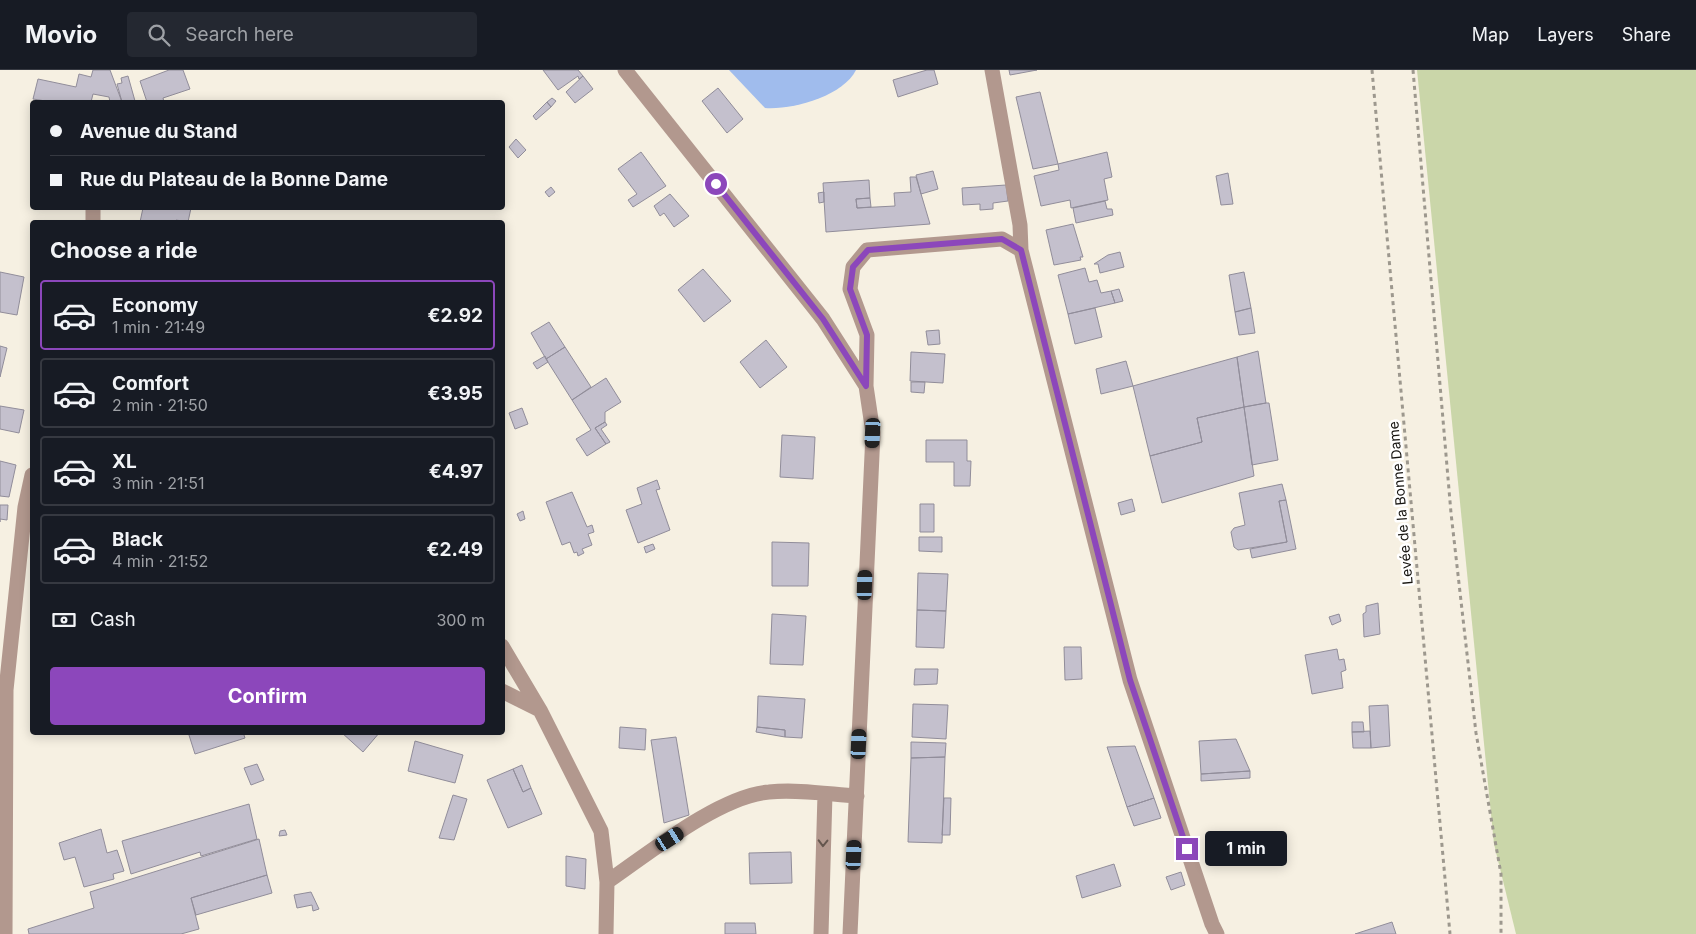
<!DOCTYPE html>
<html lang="en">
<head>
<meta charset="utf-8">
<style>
	:root { --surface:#171b24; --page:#242831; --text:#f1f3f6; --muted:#9ea1a6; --line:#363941; --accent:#8c47bb }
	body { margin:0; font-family:Inter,sans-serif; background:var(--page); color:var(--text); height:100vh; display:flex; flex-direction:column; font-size:19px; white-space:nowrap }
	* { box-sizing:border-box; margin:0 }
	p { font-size:16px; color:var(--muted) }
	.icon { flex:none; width:28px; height:28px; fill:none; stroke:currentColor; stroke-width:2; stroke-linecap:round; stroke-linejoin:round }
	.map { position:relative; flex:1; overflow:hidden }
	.side { position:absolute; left:30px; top:150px; width:475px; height:515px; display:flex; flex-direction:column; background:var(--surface); border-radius:5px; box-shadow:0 2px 12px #0003 }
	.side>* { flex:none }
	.top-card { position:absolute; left:30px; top:30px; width:475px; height:110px; border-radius:5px; box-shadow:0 2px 12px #0003; display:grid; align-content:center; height:110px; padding:0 20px; background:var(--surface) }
	.end { position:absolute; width:22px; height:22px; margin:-11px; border:6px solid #8c47bb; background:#fff; box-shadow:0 0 0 2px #fff }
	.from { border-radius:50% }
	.bubble { position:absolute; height:35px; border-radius:5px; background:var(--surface); box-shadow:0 2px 12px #0003; font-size:16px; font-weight:700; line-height:35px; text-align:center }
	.car { position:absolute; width:15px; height:30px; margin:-15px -8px; border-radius:6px; box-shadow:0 0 4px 1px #0007; background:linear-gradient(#222 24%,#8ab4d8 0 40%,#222 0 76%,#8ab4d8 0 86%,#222 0) }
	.top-card b { display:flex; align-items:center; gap:18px; height:48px; font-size:19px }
	.top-card b+b { border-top:1px solid var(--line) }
	.top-card i { width:12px; height:12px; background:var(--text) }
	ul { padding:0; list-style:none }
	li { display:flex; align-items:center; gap:15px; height:70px; margin:0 10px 8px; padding:0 10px; border:2px solid var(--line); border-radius:5px }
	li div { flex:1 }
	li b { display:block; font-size:19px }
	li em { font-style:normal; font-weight:700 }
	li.current { border-color:var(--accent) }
	li>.icon { width:45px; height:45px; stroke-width:1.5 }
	h2 { padding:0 20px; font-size:22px; line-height:60px }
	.pay { display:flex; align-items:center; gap:12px; height:55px; padding:0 20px; font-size:19px }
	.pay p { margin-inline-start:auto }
	.button { display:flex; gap:10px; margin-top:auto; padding:10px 20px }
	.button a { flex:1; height:58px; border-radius:5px; background:var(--accent); color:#fff; font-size:20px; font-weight:700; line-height:58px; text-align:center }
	header { display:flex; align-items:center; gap:30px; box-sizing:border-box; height:70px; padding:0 25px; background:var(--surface); border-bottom:1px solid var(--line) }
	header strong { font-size:24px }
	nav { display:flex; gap:28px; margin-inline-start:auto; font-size:18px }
	.search { width:350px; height:45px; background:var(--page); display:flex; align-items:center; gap:12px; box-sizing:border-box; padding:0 18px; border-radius:5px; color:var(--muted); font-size:19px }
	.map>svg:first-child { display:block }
</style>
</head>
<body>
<header>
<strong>Movio</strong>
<div class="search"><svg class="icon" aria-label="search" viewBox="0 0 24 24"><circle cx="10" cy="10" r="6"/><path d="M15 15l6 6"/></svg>Search here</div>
<nav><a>Map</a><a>Layers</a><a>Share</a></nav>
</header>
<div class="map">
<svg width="1696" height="864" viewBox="0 0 1696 864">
	<rect width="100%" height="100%" fill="#f6f0e2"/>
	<path fill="#cad6a9" d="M1417 0H1696V864H1516L1494 774Z"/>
	<path fill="#a0bced" d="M729 0H856C843 26 793 40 765 38Z"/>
	<path fill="#c4c0cd" stroke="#918d9a" d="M93 0H110L122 32H110L109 27 93 24 91 32H52L33 29 38 9 76 17 79 4 91 7Z
		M169 0H183L190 19 163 28 164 32H147L140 11Z
		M543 0H578L583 6 579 9 578 6 558 20Z
		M927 0H934L938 14 898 27 893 10Z
		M1009 0H1037L1010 5Z
		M128 6 135 31 122 32 117 14 122 13 121 8Z
		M583 6 593 19 575 33 566 22Z
		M718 18 743 49 727 63 702 31Z
		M1040 22 1058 94 1033 99 1016 27Z
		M552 28 556 31 551 37 547 32Z
		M547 32 551 37 536 50 533 46Z
		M516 69 526 80 518 88 509 77Z
		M641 82 666 116 633 137 628 130 637 124 618 99Z
		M1107 82 1112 107 1104 109 1108 130 1071 138 1070 130 1041 136 1034 106 1059 100 1058 94Z
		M933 101 938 119 921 124 916 105Z
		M1228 103 1233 134 1221 135 1216 106Z
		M910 107H916L930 154 826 162 823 113 869 110 870 128 856 129 857 138 895 136 894 123 911 122Z
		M1006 115 1008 131 993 133V139L980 140V134L963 135 962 118Z
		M551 117 555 122 549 127 545 122Z
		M824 122V132L819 133 818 123Z
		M670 124 689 146 674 157 664 143 660 146 654 136Z
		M870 128 871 137 857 138 856 129Z
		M1105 131 1107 139H1112L1113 145 1076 153 1073 138Z
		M143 138H191L188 152 176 150 175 152H140Z
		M1073 154 1083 187H1080L1081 190 1054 195 1046 160Z
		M1120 182 1124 197 1100 203 1098 194H1094L1108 185Z
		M1085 198 1089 212 1097 210 1101 223 1111 221 1115 233 1068 244 1058 205Z
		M703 199 731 231 704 252 678 220Z
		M0 202 24 207 17 245 0 242Z
		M1244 202 1251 238 1235 242 1229 205Z
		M1119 219 1123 231 1115 233 1111 221Z
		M1095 238 1102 267 1075 274 1068 244Z
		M1251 238 1255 263 1239 265 1235 242Z
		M549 252 565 277 546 289 531 263Z
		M939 260 940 274 928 275 926 261Z
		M766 270 787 297 760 318 740 292Z
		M0 276 7 278 0 307Z
		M565 277 591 317 572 330 546 289Z
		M1258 281 1266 333 1244 337 1237 287Z
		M911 282 945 284 943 313 910 311Z
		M545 286 548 292 537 299 533 293Z
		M1237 287 1244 337 1197 348 1202 372 1150 386 1133 316Z
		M1126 291 1133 316 1101 324 1096 299Z
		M606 308 621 332 605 342V352L595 358 606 374 587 386 576 369 591 360 572 330Z
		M911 312H925L924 323 911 322Z
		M1266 333H1269L1278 390 1252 395 1244 337Z
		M0 336 24 340 19 363 0 359Z
		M1244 337 1254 406 1162 433 1150 386 1202 372 1197 348Z
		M522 338 528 354 515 359 509 343Z
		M605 352 607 355 601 359 610 372 606 374 595 358Z
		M782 365 815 367 813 409 780 407Z
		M926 370H967V391H971L970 416H954V392H926Z
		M0 391 16 395 9 427 0 426Z
		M657 410 660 419 656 420 670 460 638 473 626 440 642 434 637 418Z
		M1282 414 1286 430 1279 431 1287 472 1238 480 1234 477 1231 462 1234 458 1245 455 1239 423Z
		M572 422 587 457 592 455 594 462 588 464 592 475 582 479 584 483 578 486 577 482 574 483 570 472 562 475 546 432Z
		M1132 429 1135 441 1121 445 1118 433Z
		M1286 430 1296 479 1252 488 1250 479 1287 472 1279 431Z
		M920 434H934V462H920Z
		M0 435H8L7 450 0 449V452Z
		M523 441 525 449 520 451 517 444Z
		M919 467H942V482L919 481Z
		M772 472 809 473 808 516H772Z
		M653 474 655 479 646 483 644 477Z
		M918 503 948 504 946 541 917 540Z
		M1378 533 1380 564 1364 567 1363 544 1366 542V536Z
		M917 540 946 541 944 578 916 577Z
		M772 544 806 546 803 595 770 594Z
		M1339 544 1341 551 1332 555 1329 547Z
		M1064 577H1081L1082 609 1065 610Z
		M1337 579 1339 590 1344 589 1346 600 1341 602 1343 618 1312 624 1305 585Z
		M915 599H938L937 614 914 615Z
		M758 626 805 629 802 668 785 667V660L757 657Z
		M913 634 948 635 946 669 912 667Z
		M1388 635 1390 676 1371 678 1369 636Z
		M1352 652H1363L1364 662H1352Z
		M620 657 646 659 645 680 619 678Z
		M757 657 785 660V667L756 662Z
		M1370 661 1371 678H1353L1352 662Z
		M188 662H243L245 668 195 684Z
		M341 662H380L363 682Z
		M676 667 689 745 664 753 651 670Z
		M1236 669 1250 701 1201 704 1199 671Z
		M415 671 463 685 455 713 408 701Z
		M911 672 946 673 945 687 911 688Z
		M1135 676 1154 728 1127 737 1107 677Z
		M945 687 942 773 908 772 911 688Z
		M257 694 264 710 251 715 244 698Z
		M522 695 531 718 523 722 513 699Z
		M513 699 523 722 531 718 542 744 508 758 487 710Z
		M1250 701V708L1201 711V704Z
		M453 725 467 729 454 770 439 768Z
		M944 728H951L950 765H942Z
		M1154 728 1161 748 1134 756 1127 737Z
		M249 734 257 769 201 786 200 782 131 804 122 771Z
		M101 759 107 783 117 780 124 801 113 804 114 809 84 817 75 787 64 790 59 773Z
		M285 760 287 765 279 766 280 761Z
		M259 769 267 805 191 828 199 859 181 864H29L28 859 94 838 90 822Z
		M791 782 792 813 750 814 749 783Z
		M566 786 586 789 585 819 566 816Z
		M1114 794 1121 816 1082 828 1076 806Z
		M1181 802 1185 815 1171 820 1166 807Z
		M267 805 272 823 196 845 191 828Z
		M311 822 319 839 313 841 312 835 297 838 294 825Z
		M1392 852 1396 864H1355Z
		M725 853H755L756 864H725Z"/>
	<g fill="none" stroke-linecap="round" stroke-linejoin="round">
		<path stroke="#9d988e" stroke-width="3" stroke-dasharray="4 4" stroke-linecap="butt" d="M1372 0 1450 864
			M1413 0 1451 443 1476 663 1501 804V864"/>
		<path stroke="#b2988e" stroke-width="15" d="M625 0 823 249 866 316 873 363 850 864
			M992 0 1020 155 1021 180
			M93 152V138
			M866 316 867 265 850 219 853 197 867 180 1002 169 1021 180 1130 610 1212 854 1217 864
			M502 576 540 640 601 761 607 812
			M502 621 540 640
			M5 864 6 620 25 437 32 405
			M606 864 607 812C648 784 719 726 769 722 797 719 828 724 857 726
			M821 864 825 724"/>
	</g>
	<defs><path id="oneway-chevron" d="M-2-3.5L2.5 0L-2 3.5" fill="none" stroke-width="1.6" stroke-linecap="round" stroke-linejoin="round" transform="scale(1.25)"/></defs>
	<use stroke="#64564e" href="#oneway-chevron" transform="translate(823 773) rotate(91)"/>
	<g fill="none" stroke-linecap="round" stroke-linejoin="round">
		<path stroke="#8c47bb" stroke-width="6" d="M716 114 823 249 866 316 867 265 850 219 853 197 868 180 1002 169 1021 180 1130 610 1187 779"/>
	</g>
	<g text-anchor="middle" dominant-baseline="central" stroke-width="5" stroke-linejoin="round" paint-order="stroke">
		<g font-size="14" fill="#15130f" stroke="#fff">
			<text transform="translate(1400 433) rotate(-95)">Levée de la Bonne Dame</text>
		</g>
	</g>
</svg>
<i class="end from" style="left:716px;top:114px"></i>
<i class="end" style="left:1187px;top:779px"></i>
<div class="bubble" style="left:1205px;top:761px;width:82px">1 min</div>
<i class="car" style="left:873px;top:363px;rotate:183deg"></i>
<i class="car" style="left:865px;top:515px;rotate:2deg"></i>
<i class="car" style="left:859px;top:674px;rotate:3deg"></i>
<i class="car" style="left:670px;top:769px;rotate:58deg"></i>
<i class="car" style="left:854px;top:785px;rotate:3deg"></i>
<div class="top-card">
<b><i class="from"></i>Avenue du Stand</b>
<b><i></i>Rue du Plateau de la Bonne Dame</b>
</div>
<section class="side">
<h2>Choose a ride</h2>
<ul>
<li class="current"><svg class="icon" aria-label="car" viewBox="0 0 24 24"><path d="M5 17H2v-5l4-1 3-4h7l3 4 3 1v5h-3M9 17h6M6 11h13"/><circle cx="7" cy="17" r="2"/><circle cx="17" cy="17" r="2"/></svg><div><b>Economy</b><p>1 min · 21:49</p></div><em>€2.92</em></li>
<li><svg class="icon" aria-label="car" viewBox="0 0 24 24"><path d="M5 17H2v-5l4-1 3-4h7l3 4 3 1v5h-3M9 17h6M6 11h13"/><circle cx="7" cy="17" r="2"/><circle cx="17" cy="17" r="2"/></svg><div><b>Comfort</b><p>2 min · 21:50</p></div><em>€3.95</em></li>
<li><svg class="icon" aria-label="car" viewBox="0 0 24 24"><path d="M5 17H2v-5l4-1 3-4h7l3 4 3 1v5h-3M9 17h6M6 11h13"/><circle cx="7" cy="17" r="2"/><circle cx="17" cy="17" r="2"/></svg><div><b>XL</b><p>3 min · 21:51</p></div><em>€4.97</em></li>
<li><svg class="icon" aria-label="car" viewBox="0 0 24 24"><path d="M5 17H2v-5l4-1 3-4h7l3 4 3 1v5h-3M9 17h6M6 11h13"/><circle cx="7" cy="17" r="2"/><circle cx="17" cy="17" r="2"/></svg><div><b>Black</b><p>4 min · 21:52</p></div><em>€2.49</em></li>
</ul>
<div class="pay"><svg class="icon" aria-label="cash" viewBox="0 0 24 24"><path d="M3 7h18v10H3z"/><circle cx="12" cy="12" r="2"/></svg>Cash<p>300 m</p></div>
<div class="button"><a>Confirm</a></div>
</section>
</div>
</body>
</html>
